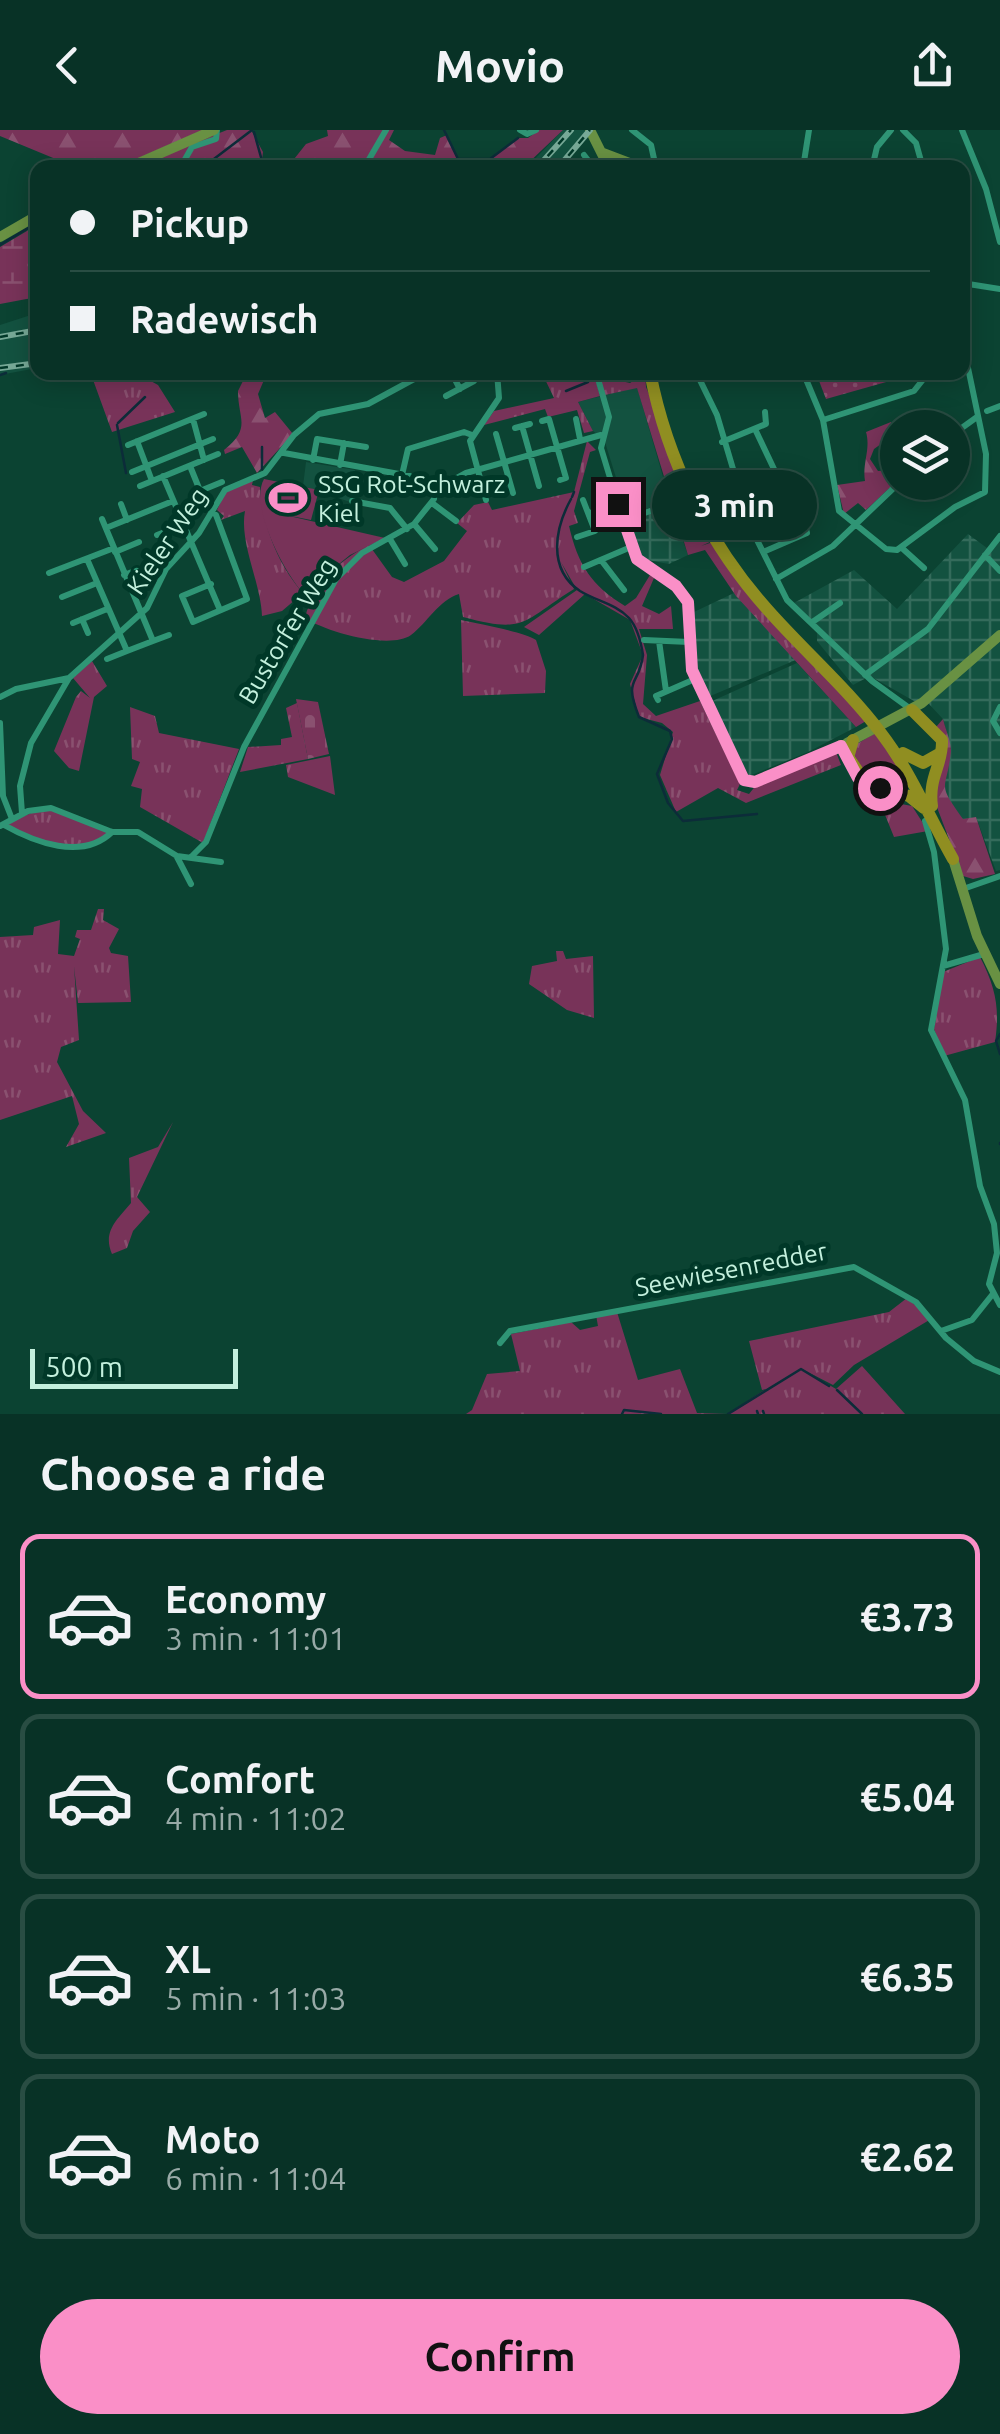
<!DOCTYPE html>
<html lang="en">
<head>
<meta charset="utf-8">
<style>
	:root { --surface:#083226; --page:#113a2e; --text:#f1f3f6; --muted:#98aaa7; --line:#294d43; --accent:#fa8fc7 }
	body { margin:0; font-family:Ubuntu,sans-serif; background:var(--page); color:var(--text); height:100vh; display:flex; flex-direction:column; font-size:38px; white-space:nowrap }
	* { box-sizing:border-box; margin:0 }
	p { font-size:32px; color:var(--muted) }
	.icon { flex:none; width:55px; height:55px; fill:none; stroke:currentColor; stroke-width:2; stroke-linecap:round; stroke-linejoin:round }
	.map { position:relative; height:1284px; overflow:hidden }
	.sheet { display:flex; flex-direction:column; background:var(--surface); flex:1 }
	.sheet>* { flex:none }
	.top-card { position:absolute; left:30px; top:30px; width:940px; height:220px; border-radius:20px; box-shadow:0 5px 25px #0003,0 0 0 2px var(--line); display:grid; align-content:center; height:220px; padding:0 40px; background:var(--surface) }
	.tools { position:absolute; left:880px; top:280px; display:grid; gap:20px }
	.tools a { display:grid; place-items:center; width:90px; height:90px; border-radius:50%; background:var(--surface); box-shadow:0 5px 25px #0003,0 0 0 2px var(--line); font-size:50px }
	.scale { position:absolute; left:30px; bottom:25px; width:208px; box-sizing:border-box; padding-left:10px; border:5px solid #c3f0dd; border-top:0; font-size:28px; line-height:35px; white-space:nowrap; color:#c3f0dd; -webkit-text-stroke:8px #003828; paint-order:stroke }
	.end { position:absolute; width:45px; height:45px; margin:-22px; border:12px solid #fa8fc7; background:#111; box-shadow:0 0 0 5px #111 }
	.from { border-radius:50% }
	.bubble { position:absolute; height:70px; border-radius:35px; background:var(--surface); box-shadow:0 5px 25px #0003,0 0 0 2px var(--line); font-size:32px; font-weight:700; line-height:70px; text-align:center }
	.top-card b { display:flex; align-items:center; gap:35px; height:95px; font-size:38px }
	.top-card b+b { border-top:2px solid var(--line) }
	.top-card i { width:25px; height:25px; background:var(--text) }
	ul { padding:0; list-style:none }
	li { display:flex; align-items:center; gap:30px; height:165px; margin:0 20px 15px; padding:0 20px; border:5px solid var(--line); border-radius:20px }
	li div { flex:1 }
	li b { display:block; font-size:38px }
	li em { font-style:normal; font-weight:700 }
	li.active { border-color:var(--accent) }
	li>.icon { width:90px; height:90px; stroke-width:1.5 }
	h2 { padding:0 40px; font-size:45px; line-height:120px }
	.button { display:flex; gap:20px; margin-top:auto; padding:20px 40px }
	.button a { flex:1; height:115px; border-radius:60px; background:var(--accent); color:#111; font-size:40px; font-weight:700; line-height:115px; text-align:center }
	header { display:flex; justify-content:space-between; align-items:center; height:130px; padding:0 40px; background:var(--surface); font-size:45px; font-weight:700 }
	.map>svg:first-child { display:block }
</style>
</head>
<body>
<header><svg class="icon" aria-label="back" viewBox="0 0 24 24"><path d="M15 5l-7 7 7 7"/></svg>Movio<svg class="icon" aria-label="share" viewBox="0 0 24 24"><path d="M12 15V3M7 8l5-5 5 5M5 13v7h14v-7"/></svg></header>
<div class="map">
<svg width="1000" height="1284" viewBox="0 0 1000 1284">
	<defs>
		<pattern id="industrial-grid" width="8" height="8" patternUnits="userSpaceOnUse" patternTransform="scale(2.5)"><rect width="8" height="8" fill="#135240"/><path d="M0 4h8M4 0v8" fill="none" stroke="#346b5b"/></pattern>
		<pattern id="grass-tufts" width="24" height="20" patternUnits="userSpaceOnUse" patternTransform="scale(2.5)"><rect width="24" height="20" fill="#783359"/><path d="M3 7l-1-3M5 7V3M7 7l1-3M15 17l-1-3M17 17v-4M19 17l1-3" fill="none" stroke="#8a5170"/></pattern>
		<pattern id="forest-firs" width="22" height="20" patternUnits="userSpaceOnUse" patternTransform="scale(2.5)"><rect width="22" height="20" fill="#783359"/><path d="M5 1l3.5 6h-7zM16 11l3.5 6h-7z" fill="#8a5170"/></pattern>
		<pattern id="wetland-marsh" width="20" height="14" patternUnits="userSpaceOnUse" patternTransform="scale(2.5)"><rect width="20" height="14" fill="#783359"/><path d="M1 5h8M5 5V1M11 12h8M15 12V8" fill="none" stroke="#8a5170"/></pattern>
		<pattern id="cemetery-stones" width="16" height="16" patternUnits="userSpaceOnUse" patternTransform="scale(2.5)"><rect width="16" height="16" fill="#783359"/><path d="M2 7V4a2 2 0 0 1 4 0v3zM10 15v-3a2 2 0 0 1 4 0v3z" fill="#8a5170"/></pattern>
		<pattern id="garden-dots" width="8" height="8" patternUnits="userSpaceOnUse" patternTransform="scale(2.5)"><rect width="8" height="8" fill="#783359"/><path d="M2 2h.1M6 6h.1" fill="none" stroke="#8a5170" stroke-width="1.8" stroke-linecap="round"/></pattern>
	</defs>
	<rect width="100%" height="100%" fill="#0b4332"/>
	<path fill="#135240" d="M563 0H595L561 37 526 38Z
		M37 183V238L0 245V195Z
		M637 257 670 371 628 386 604 309 593 301 578 272Z
		M306 332 355 340 350 372 303 356Z"/>
	<path fill="url(#industrial-grid)" d="M669 371 688 425 669 434 642 429 628 386Z
		M968 404 991 421 1000 409V740L996 741 976 687 963 690 945 664 943 644 951 619 943 589 929 574 914 571 870 546 853 555 817 511V496L792 474 854 440 897 479Z
		M734 463 798 529 708 567 693 527 694 482Z
		M797 533 856 597 808 622 749 646 710 572Z"/>
	<path fill="url(#grass-tufts)" d="M542 243H594L600 266 578 272 593 301 584 303 577 280 548 287 545 279 484 295 494 281 554 268Z
		M598 243H616V250L630 253 645 243 646 257 712 411 701 416 713 412 866 591 856 597 736 466 705 420 688 425 637 258 605 265Z
		M138 244 158 255 175 282 112 302 92 247Z
		M587 311 596 320 590 322 574 381 578 393 569 396C578 435 591 455 625 476L636 468 650 445 654 448 642 476 659 484 671 476 673 499H639L647 525 643 574 656 586 700 571 740 654 737 660 749 664 757 654 836 622 841 635 746 673 718 658 676 682 660 645 673 602 662 593 639 587 630 554 643 525 630 490 585 464 539 505 524 497 577 460 561 432 574 459C521 492 527 504 463 487L459 464C439 470 427 493 411 505 390 520 326 502 305 488 314 453 337 432 369 415L392 447 404 452 444 431 467 401 457 393 474 375 488 372 492 380 574 362Z
		M253 350 252 355 260 357C262 394 278 435 303 463L282 481 262 486C261 453 239 413 245 381L221 390 224 386 217 380 226 361Z
		M461 490C479 494 524 502 536 510L546 541 545 563 463 566Z
		M92 531 107 556 94 567 79 641 69 638 54 621 76 567 81 561 90 568 73 548Z
		M297 573 308 629 240 642 248 617 281 615V609L292 607 286 578Z
		M130 577 155 586 159 603 239 619 203 713 140 677 142 659 131 656 140 632 132 629Z
		M877 602 897 636 895 646 884 654H872L850 618Z
		M330 626 335 665 288 647 286 635Z
		M879 670 912 676 928 701 894 707Z
		M41 679 50 680 109 703C79 727 35 710 5 694Z
		M98 779H104L103 790 119 799 109 818 111 823 128 826 131 872 78 873 74 836 79 910 61 917 57 932 83 981 106 1003 66 1017 79 994 72 966 0 990V807L33 805 34 797 60 790 58 824 74 826 80 809 75 807 77 800H91Z
		M556 821H563L566 829 593 826 594 888 567 880 529 854 532 836 557 831Z
		M980 827C996 858 1000 879 995 912L944 926 934 899 943 842Z
		M173 992 137 1067 150 1082 133 1101 127 1118 112 1124C102 1101 118 1089 131 1073L129 1028 158 1017Z
		M907 1168 931 1189 854 1235 833 1255 802 1239 836 1259 862 1236 905 1284H728L766 1259 762 1260 749 1211 889 1182Z
		M617 1182 638 1250 680 1239 697 1283 727 1284H466L472 1280 487 1244 520 1241 511 1204 571 1192 580 1200 598 1196 596 1185Z"/>
	<path fill="url(#forest-firs)" d="M0 0H203L116 38 75 37 0 6Z
		M227 0H251L263 22 261 37H152V30Z
		M327 0H394L389 10 405 21 435 25 440 8 447 5 458 29H490L518 8H528L539 0H563L524 37 287 38 306 14 328 6Z
		M247 243H267L258 264 265 288 275 282 293 304 257 343 242 317 225 324 224 320C252 298 238 289 238 261Z
		M891 292 895 304 874 319 870 329 878 341 892 340 897 332V351L866 380 858 373 844 384 837 355 865 351C862 333 871 319 866 302Z
		M943 589C945 598 951 611 951 621 947 662 935 650 963 689L976 687 995 744 973 749 963 746 935 672 942 627 936 597Z"/>
	<path fill="url(#wetland-marsh)" d="M37 95V167L0 174V117Z"/>
	<path fill="url(#cemetery-stones)" d="M296 569 318 572 329 624 308 629Z"/>
	<path fill="url(#garden-dots)" d="M918 243 826 269 816 243V242Z"/>
	<path fill="#783359" d="M264 349 319 360 311 390 276 383 385 408 350 425 303 463C284 442 249 376 264 349Z"/>
	<g fill="none" stroke-linecap="round" stroke-linejoin="round">
		<path stroke="#0c2c39" stroke-width="2.5" d="M444 0 458 29H490L518 8
			M254 2 264 38
			M192 38 206 35 252 0
			M0 115 38 92
			M0 245 6 243
			M566 261 588 252
			M118 293 145 267
			M117 295 126 343
			M262 317V339
			M572 367 574 362
			M571 369C555 398 547 439 580 461 596 471 616 474 629 488 638 498 641 512 643 525 639 557 623 546 639 587L670 601 672 609 657 644 668 673 683 691 757 684
			M1000 904 996 911 1000 924
			M1000 1013V1014
			M837 1260 862 1284
			M757 1281 758 1284
			M763 1281 764 1284
			M622 1284 624 1280 661 1284
			M728 1284 801 1239 829 1256"/>
		<path stroke="#2f9575" stroke-width="6" d="M520 0 527 4 536 0
			M632 0 651 15 656 38
			M903 0 916 13 923 38
			M962 0 986 59 1000 112
			M584 25 594 38
			M180 38 192 17 216 9 217 0
			M364 38 386 0
			M803 38 809 0
			M872 38 877 17 891 0
			M962 153 1000 159
			M451 242 460 259
			M596 242 609 287 601 318 631 417 642 434 686 467 695 547 743 649 755 652 840 617
			M696 242 717 285 750 396 787 470 872 551 912 580
			M803 242 823 290 839 381 886 419 897 420 955 377 985 362 986 324 962 209
			M446 266 474 251
			M987 281 1000 276
			M193 289 204 330
			M576 289 580 309
			M823 290 914 261 929 242
			M542 291 549 289 566 348 560 350
			M522 296 539 356
			M515 298 530 294
			M755 299 792 377
			M496 304 513 363
			M952 305 977 287
			M137 311 152 351
			M722 312 766 294 765 282
			M128 315 204 284
			M284 323 410 346 435 360
			M313 330 317 309 366 317
			M340 335 344 313
			M190 336 207 378 216 385 247 469 193 492 182 466 211 454
			M132 342 213 309
			M402 345 408 319 464 302 472 305
			M163 346 220 480
			M140 356 218 324
			M200 361 222 352
			M486 370 470 311 499 268 497 242
			M352 371 390 378 407 399
			M432 373 456 391
			M121 374 127 390
			M590 383 618 375
			M623 390 666 376
			M414 394 435 419
			M106 398 173 371
			M157 405 183 395
			M577 407 595 401 583 370
			M390 409 405 434
			M903 419 924 438
			M115 422 139 412
			M763 422 807 403 805 395
			M985 425 1000 441
			M87 429 127 521 153 511 102 389
			M601 430 624 460
			M584 437 631 417
			M49 443 114 418
			M124 445 148 436
			M776 449 833 416 900 352
			M62 467 97 453
			M82 489 88 503
			M73 493 107 479
			M811 493 840 473
			M644 510 689 512
			M153 511 169 505
			M659 511 666 561
			M107 529 127 521
			M865 545 928 499 1000 406
			M0 567 16 559 69 548
			M658 570 656 566 695 549
			M1000 577 993 591 1000 603
			M0 593 3 666 12 689
			M22 683 20 656 31 613 69 548 147 478 166 439 199 403 225 360 265 343 294 305 319 284 368 274 427 242
			M925 691 934 722 946 819 931 900 965 970 980 1056 994 1094 997 1123 989 1154 1000 1175
			M4 695C34 712 82 731 112 702
			M0 696 28 681 51 678 112 702H138L177 726
			M177 726 221 732
			M192 726 206 712 244 617 336 449 362 423 414 394 434 369 435 360 466 343 601 305
			M177 727 191 754
			M963 759 1000 746
			M943 836 984 824
			M941 1201 972 1190 992 1165
			M500 1213 510 1201 854 1137 916 1172 946 1208 974 1231 1000 1242"/>
		<path stroke="#699143" stroke-width="10" d="M590 0 609 38
			M603 23 632 34
			M127 38 214 0
			M0 107 38 85
			M847 613 922 573 1000 505
			M953 729 977 806 1000 854"/>
		<path stroke="#908e21" stroke-width="12" d="M650 242C667 330 708 413 767 479 804 521 847 558 881 603 911 642 929 687 953 729
			M912 580 942 610C943 635 928 647 932 676
			M841 616 867 655 909 666 924 678
			M903 623 923 633 939 624
			M848 628 853 610"/>
		<g stroke="#77a997" stroke-width="6">
			<path id="rail" d="M537 38 571 0
				M558 38 590 0
				M0 207 38 200
				M0 238 38 233"/>
		</g>
		<use href="#rail" stroke="#003828" stroke-width="2.5" stroke-dasharray="8" stroke-linecap="butt"/>
	</g>
	<g fill="none" stroke-linecap="round" stroke-linejoin="round">
		<path stroke="#fa8fc7" stroke-width="12" d="M618 374 637 429 676 456 688 472 692 540 744 650 755 652 841 616 858 648 880 658"/>
	</g>
	<defs>
		<g id="stadium-bare" transform="scale(3)"><path d="M0-5a6.5 5 0 1 0 0 10a6.5 5 0 1 0 0-10ZM-3.5-1.8h7v3.6h-7Z" fill="#fa8fc7" stroke="#003828" stroke-width="2.5" paint-order="stroke"/></g>
	</defs>
	<g fill-rule="evenodd">
		<use href="#stadium-bare" x="288" y="368"/>
	</g>
	<g text-anchor="middle" dominant-baseline="central" stroke-width="10" stroke-linejoin="round" paint-order="stroke">
		<g font-size="25" fill="#c3f0dd" stroke="#003828" text-anchor="start">
			<text x="318" y="354">SSG Rot-Schwarz<tspan x="318" dy="29">Kiel</tspan></text>
		</g>
		<g font-size="25" fill="#c3f0dd" stroke="#003828">
			<text transform="translate(167 411) rotate(-56)">Kieler Weg</text>
			<text transform="translate(287 501) rotate(-59)">Bustorfer Weg</text>
			<text transform="translate(731 1139) rotate(-11)">Seewiesenredder</text>
		</g>
	</g>
</svg>
<div class="tools">
<a><svg class="icon" aria-label="layers" viewBox="0 0 24 24"><path d="M12 4l9 5-9 5-9-5zM3 14l9 5 9-5"/></svg></a>
</div>
<div class="scale">500 m</div>
<i class="end from" style="left:880px;top:658px"></i>
<i class="end" style="left:618px;top:374px"></i>
<div class="bubble" style="left:652px;top:340px;width:165px">3 min</div>
<div class="top-card">
<b><i class="from"></i>Pickup</b>
<b><i></i>Radewisch</b>
</div>
</div>
<section class="sheet">
<h2>Choose a ride</h2>
<ul>
<li class="active"><svg class="icon" aria-label="car" viewBox="0 0 24 24"><path d="M5 17H2v-5l4-1 3-4h7l3 4 3 1v5h-3M9 17h6M6 11h13"/><circle cx="7" cy="17" r="2"/><circle cx="17" cy="17" r="2"/></svg><div><b>Economy</b><p>3 min · 11:01</p></div><em>€3.73</em></li>
<li><svg class="icon" aria-label="car" viewBox="0 0 24 24"><path d="M5 17H2v-5l4-1 3-4h7l3 4 3 1v5h-3M9 17h6M6 11h13"/><circle cx="7" cy="17" r="2"/><circle cx="17" cy="17" r="2"/></svg><div><b>Comfort</b><p>4 min · 11:02</p></div><em>€5.04</em></li>
<li><svg class="icon" aria-label="car" viewBox="0 0 24 24"><path d="M5 17H2v-5l4-1 3-4h7l3 4 3 1v5h-3M9 17h6M6 11h13"/><circle cx="7" cy="17" r="2"/><circle cx="17" cy="17" r="2"/></svg><div><b>XL</b><p>5 min · 11:03</p></div><em>€6.35</em></li>
<li><svg class="icon" aria-label="car" viewBox="0 0 24 24"><path d="M5 17H2v-5l4-1 3-4h7l3 4 3 1v5h-3M9 17h6M6 11h13"/><circle cx="7" cy="17" r="2"/><circle cx="17" cy="17" r="2"/></svg><div><b>Moto</b><p>6 min · 11:04</p></div><em>€2.62</em></li>
</ul>
<div class="button"><a>Confirm</a></div>
</section>
</body>
</html>
